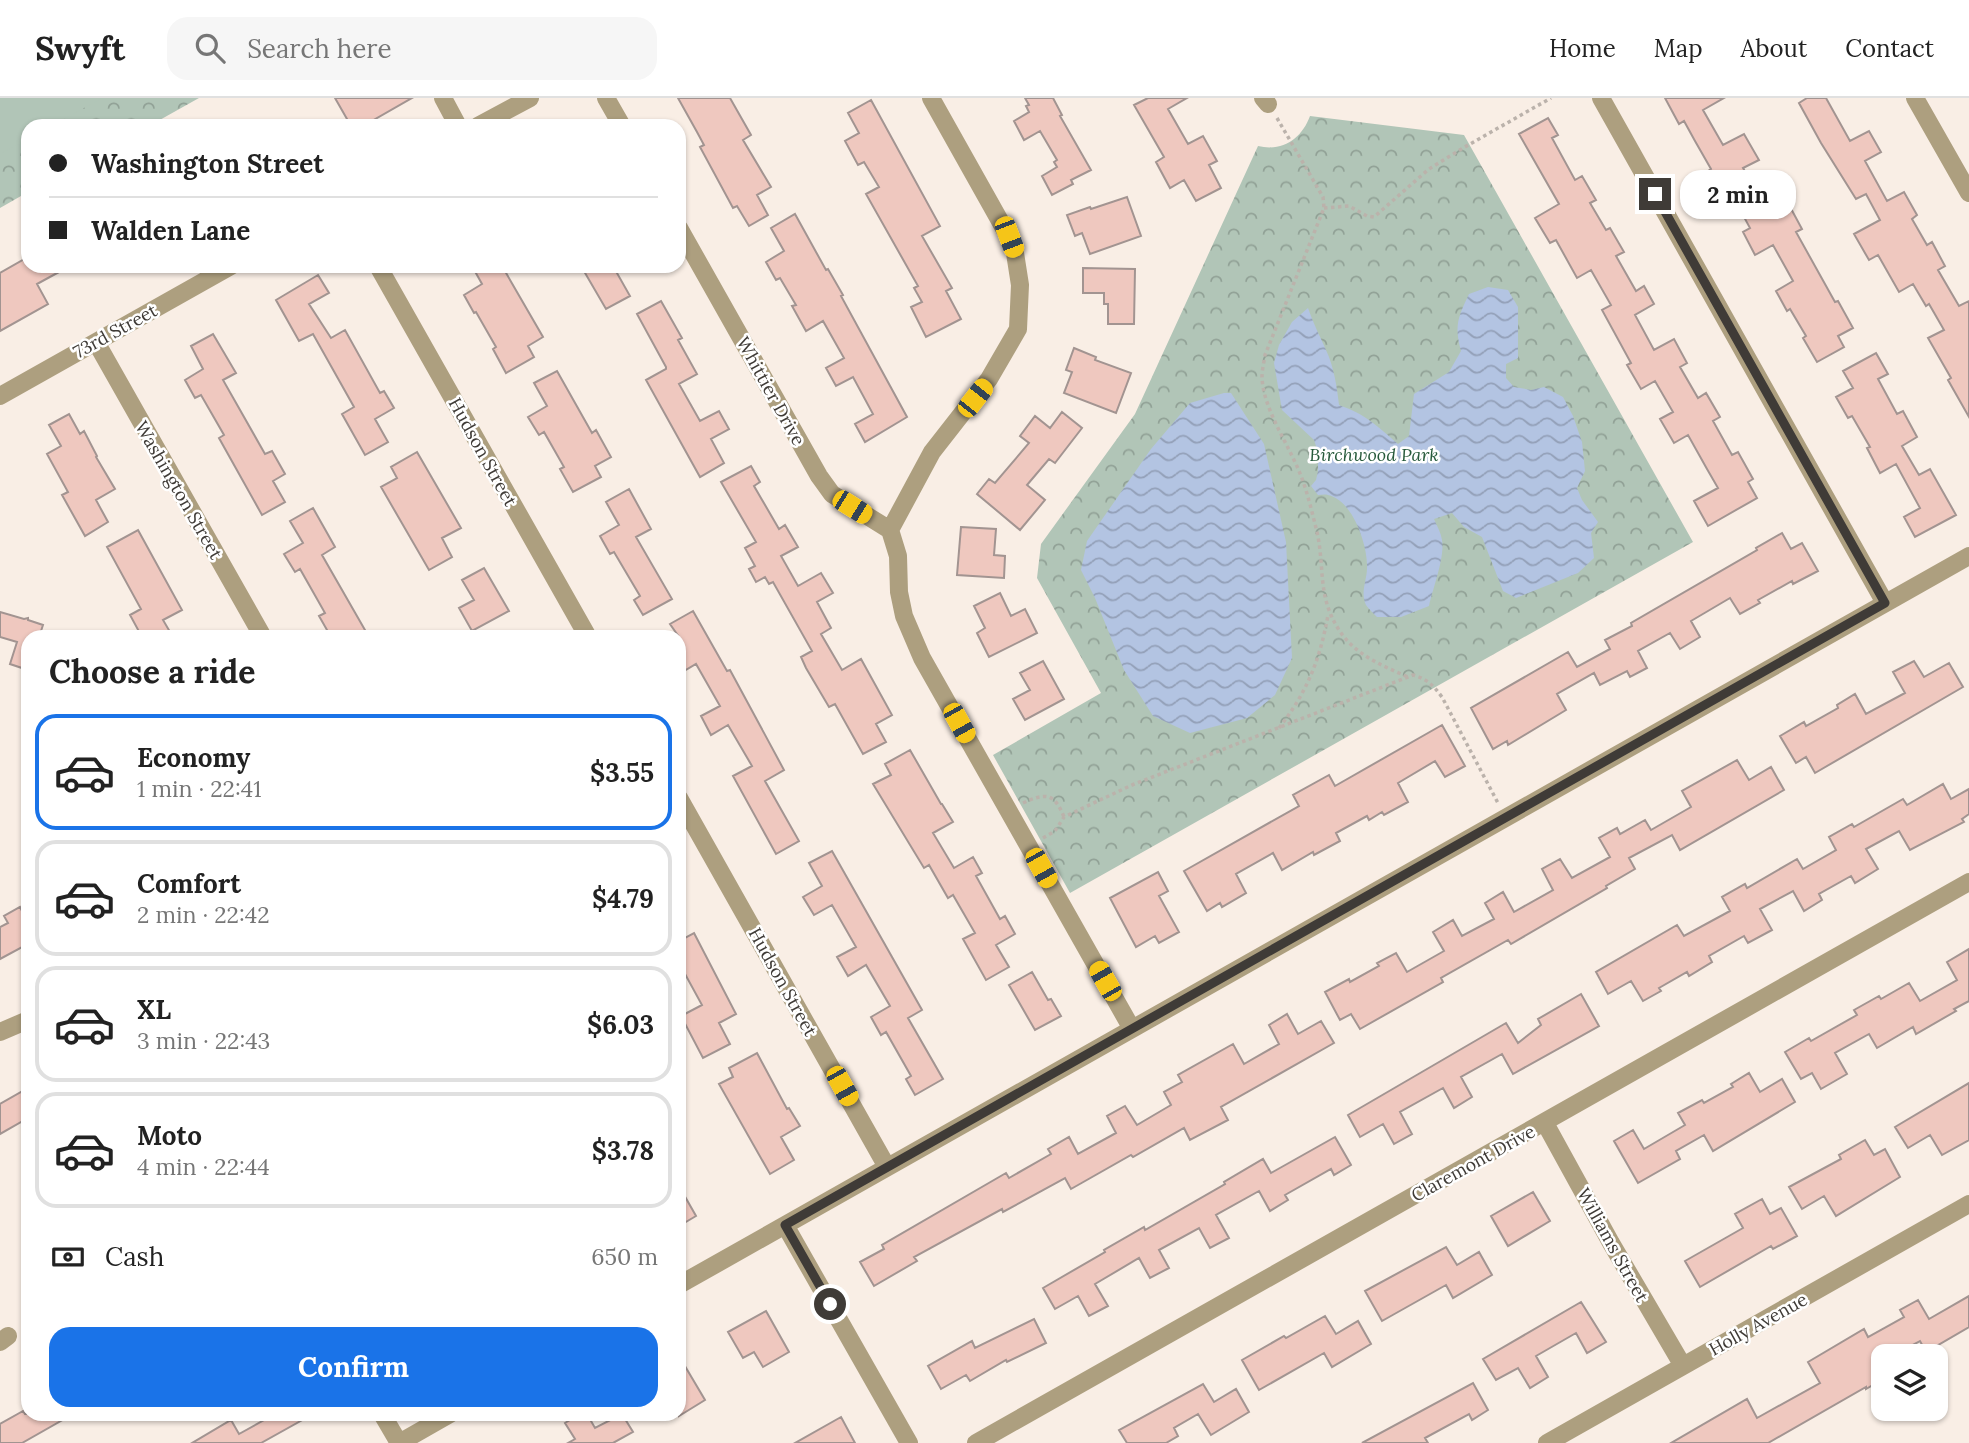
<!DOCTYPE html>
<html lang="en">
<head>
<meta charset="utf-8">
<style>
	:root { --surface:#fff; --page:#f6f6f6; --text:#222; --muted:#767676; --line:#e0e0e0; --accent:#1a73e8 }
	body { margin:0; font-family:Lora,serif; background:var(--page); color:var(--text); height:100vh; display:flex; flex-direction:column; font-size:26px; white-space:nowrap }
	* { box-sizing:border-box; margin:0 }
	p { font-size:23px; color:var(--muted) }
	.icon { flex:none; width:38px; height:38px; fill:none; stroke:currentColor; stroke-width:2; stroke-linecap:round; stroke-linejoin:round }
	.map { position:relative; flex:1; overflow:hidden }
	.sheet { position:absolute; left:21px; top:532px; width:665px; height:791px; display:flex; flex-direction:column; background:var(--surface); border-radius:21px; box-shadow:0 2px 5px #0004 }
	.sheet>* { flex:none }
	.hud { position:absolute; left:21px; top:21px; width:665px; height:154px; border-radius:21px; box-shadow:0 2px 5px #0004; display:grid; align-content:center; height:154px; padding:0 28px; background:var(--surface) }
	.buttons { position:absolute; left:1871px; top:1246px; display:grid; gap:14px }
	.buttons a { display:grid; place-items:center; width:77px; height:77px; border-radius:14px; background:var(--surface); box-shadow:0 2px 5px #0004; font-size:35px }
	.end { position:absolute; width:32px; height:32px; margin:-16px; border:9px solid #3f3b37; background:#fff; box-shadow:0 0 0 4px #fff }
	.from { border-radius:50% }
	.bubble { position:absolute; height:49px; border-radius:21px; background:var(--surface); box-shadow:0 2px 5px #0004; font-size:23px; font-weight:700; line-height:49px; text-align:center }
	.car { position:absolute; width:21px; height:42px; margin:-21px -10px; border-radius:9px; box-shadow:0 0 5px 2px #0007; background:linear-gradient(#f5c518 24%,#345 0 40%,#f5c518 0 76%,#345 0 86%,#f5c518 0) }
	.hud b { display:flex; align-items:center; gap:24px; height:66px; font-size:26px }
	.hud b+b { border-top:2px solid var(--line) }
	.hud i { width:18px; height:18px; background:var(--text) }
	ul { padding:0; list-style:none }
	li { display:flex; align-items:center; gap:21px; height:116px; margin:0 14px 10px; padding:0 14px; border:4px solid var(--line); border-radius:21px }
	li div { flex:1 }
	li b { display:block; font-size:26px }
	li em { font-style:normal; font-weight:700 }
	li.active { border-color:var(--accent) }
	li>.icon { width:63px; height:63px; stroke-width:1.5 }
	h2 { padding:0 28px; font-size:32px; line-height:84px }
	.pay { display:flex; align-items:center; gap:18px; height:77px; padding:0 28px; font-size:26px }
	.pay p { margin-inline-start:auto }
	.cta { display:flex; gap:14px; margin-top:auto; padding:14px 28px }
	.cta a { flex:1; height:80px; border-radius:21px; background:var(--accent); color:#fff; font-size:28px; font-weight:700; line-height:80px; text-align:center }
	header { display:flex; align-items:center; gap:42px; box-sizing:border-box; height:98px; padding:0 35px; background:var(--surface); border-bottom:2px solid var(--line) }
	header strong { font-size:33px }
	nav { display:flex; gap:38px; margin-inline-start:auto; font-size:24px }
	.search { width:490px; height:63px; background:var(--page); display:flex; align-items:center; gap:18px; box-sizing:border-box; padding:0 24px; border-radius:21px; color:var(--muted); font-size:26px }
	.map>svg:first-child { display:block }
</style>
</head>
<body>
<header>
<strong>Swyft</strong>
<div class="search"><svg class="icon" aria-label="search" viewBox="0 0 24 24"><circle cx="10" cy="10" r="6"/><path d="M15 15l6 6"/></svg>Search here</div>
<nav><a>Home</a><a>Map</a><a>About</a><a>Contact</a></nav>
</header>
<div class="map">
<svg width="1969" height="1345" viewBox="0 0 1969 1345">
	<defs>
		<pattern id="forest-crowns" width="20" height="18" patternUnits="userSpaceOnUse" patternTransform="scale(1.75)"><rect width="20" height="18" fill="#b1c5b7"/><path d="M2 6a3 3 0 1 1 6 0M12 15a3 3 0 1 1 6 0" fill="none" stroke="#91a196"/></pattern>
		<pattern id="water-waves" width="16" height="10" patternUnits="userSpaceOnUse" patternTransform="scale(1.75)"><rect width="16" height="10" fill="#b3c4e2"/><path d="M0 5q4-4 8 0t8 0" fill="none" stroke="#93a0b8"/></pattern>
	</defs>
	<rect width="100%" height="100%" fill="#f9eee5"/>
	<path fill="url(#forest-crowns)" d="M0 0H199L149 28H28V94L0 110Z
		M1310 18 1464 37 1693 444 1070 795 993 657 1101 595 1037 480 1041 446 1135 316 1258 48C1283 54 1302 40 1310 18Z"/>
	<path fill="#b1c5b7" d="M0 0H102L51 28H28V41L0 56Z"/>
	<path fill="url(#water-waves)" d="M1488 189 1508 192 1518 209V260L1506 266V280L1514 289 1531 292 1544 289 1563 299 1573 318 1582 344 1585 373 1577 390 1582 402 1598 424 1591 435 1594 460 1578 475 1516 500 1503 493 1482 439 1464 429 1452 415 1434 421C1437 428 1441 435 1442 442 1445 459 1433 490 1429 508L1401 519H1377C1374 516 1369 511 1366 507 1360 495 1367 482 1367 470 1368 448 1353 402 1328 397 1325 396 1321 397 1318 397L1311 388 1316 382 1318 373V354L1314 342 1282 312 1274 265 1279 247 1292 224 1308 210C1314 227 1319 236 1326 252 1334 269 1337 289 1339 307 1367 317 1377 328 1398 346L1409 338 1414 296 1449 274 1461 253C1454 228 1458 219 1469 196Z
		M1224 295H1231L1264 346 1286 444 1292 560 1275 597 1247 620 1190 635 1153 618 1124 572 1095 500 1081 472 1087 443 1151 351 1190 305Z"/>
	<path fill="#efc8bf" stroke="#a29491" stroke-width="2" d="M335 0H412L363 28H351Z
		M678 0H730L751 37 743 42 771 89 757 97 768 117 749 128 737 108 733 110 700 49 704 47 697 34Z
		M1025 0H1053L1062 17 1060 18 1091 72 1071 82 1073 86 1052 97 1042 78 1057 69 1054 64 1057 62 1040 33 1024 42 1014 23 1029 14 1026 8 1029 7Z
		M1148 0H1187L1168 11 1188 46 1203 38 1217 63 1209 67 1221 90 1196 103 1184 82 1170 90 1156 64 1164 59 1134 7Z
		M1665 0H1724L1703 12 1723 47 1744 36 1759 62 1743 70 1758 96 1762 94 1775 115 1789 107 1802 131 1796 134 1835 204 1838 203 1853 230 1838 238 1844 249 1817 264 1803 240 1806 238 1790 211 1787 213 1776 193 1793 183 1773 147 1755 157 1743 134 1750 130 1730 93 1722 97 1708 73 1711 71 1695 43 1684 23 1679 26Z
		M1807 0H1826L1850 43 1869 33 1881 54 1865 63 1887 103 1904 94 1917 117 1912 121 1927 147 1932 144 1945 168 1938 172 1959 208 1969 203V319L1948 282 1951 280 1928 240 1944 232 1929 206 1926 208 1913 186 1899 194 1878 157 1869 162 1854 136 1880 122 1866 96 1856 101 1821 45 1799 5Z
		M871 2 940 128 922 138 952 190 946 193 961 221 926 239 911 209 922 204 914 190 918 188 866 96 879 89 864 64 858 67 845 43 859 35 848 15Z
		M1548 20 1558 37 1552 40 1575 82 1582 78 1596 102 1590 105 1606 132 1610 130 1624 154 1616 158 1636 193 1644 188 1654 206 1635 217 1654 252 1674 241 1687 265 1680 269 1698 300 1706 295 1720 319 1713 323 1732 357 1738 354 1753 381 1748 384 1757 400 1708 428 1694 403 1718 390 1707 371 1688 337 1674 345 1660 321 1673 314 1655 283 1641 291 1627 267 1631 265 1602 212 1611 207 1591 172 1577 180 1556 142 1550 145 1535 120 1559 106 1519 36Z
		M1127 99 1141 138 1090 156 1082 135 1075 138 1067 117 1090 109 1091 111Z
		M795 116 826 172 828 171 843 197 841 198 907 319 865 344 855 326 873 316 853 279 836 288 826 270 844 260 823 223 806 233 792 208 796 207 780 180 776 182 766 164 784 153 771 130Z
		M28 159V168H70L37 186 48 206 0 233V175Z
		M472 168H502L543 239 528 248 534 259 506 275 493 251 496 249 476 214 474 215 464 197 482 186Z
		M581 168H613L630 198 606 211Z
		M1083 170 1135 171 1134 226H1108V206H1104V195H1083Z
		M318 177 329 195 309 206 331 240 345 232 380 295 384 293 394 310 375 321 388 344 365 357 342 316 354 309 313 236 299 243 276 202Z
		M661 203 682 240 678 242 697 276 679 286 700 323 719 313 729 331 711 341 724 365 700 379 646 282 666 271V269L637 216Z
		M213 236 236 275 223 282 265 356 272 353 285 376 273 383 285 404 262 417 219 340 224 337 201 297 195 300 185 282 203 271 191 248Z
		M1074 250 1096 259 1095 262 1131 275 1116 315 1064 295 1072 274 1066 272Z
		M1876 255 1888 276 1878 281 1897 316 1903 313 1917 339 1902 348 1919 377 1930 371 1956 417 1915 439 1904 419 1920 410 1896 366 1880 375 1867 350 1870 349 1852 318 1848 320 1836 299 1853 290 1843 273Z
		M557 273 592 335 596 332 611 359 595 368 601 379 573 394 560 371 564 369 544 334 539 337 528 319 547 308 534 285Z
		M1062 314 1082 330 1055 365 1049 361 1027 387 1045 402 1020 432 977 396 989 381 995 385 1029 345 1020 338 1035 318 1050 330Z
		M69 316 80 336 84 333 97 358 96 359 115 391 96 402 108 424 85 438 62 397 68 394 47 356 61 348 49 327Z
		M417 354 461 430 442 440 452 459 429 472 381 389 397 380 391 369Z
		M751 368 760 384 754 388 779 431 785 427 798 449 781 458 798 488 821 475 833 495 817 504 831 530 821 536 842 572 861 561 892 617 876 626 886 644 863 656 835 606 829 609 806 570 801 559 812 553 773 484 769 486 765 479 756 484 749 471 755 468 745 450 756 444 721 384Z
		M629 391 651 431 636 439 672 501 643 517 634 502 640 498 614 454 610 456 600 438 619 427 606 404Z
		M313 410 335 449 322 457 369 539H331L319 518 325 515 300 471 295 474 284 456 303 445 290 423Z
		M961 429 996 431 994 457 1005 458 1004 480 957 477Z
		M138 432 182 512 163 522 173 539H142L130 517 141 511 107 449Z
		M1782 435 1791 451 1802 445 1818 473 1793 486 1792 483 1758 502 1760 505 1740 516 1730 500 1691 523 1700 539 1680 551 1670 535 1638 553 1647 570 1630 579 1627 573 1600 587 1594 575 1557 596 1566 612 1508 647 1507 643 1493 651 1471 610 1568 554 1577 569 1610 551 1605 542 1632 528 1631 525 1757 452 1756 450Z
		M484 470 509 513 472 533 459 510 474 502 462 482Z
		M1000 495 1011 518 1025 511 1037 535 989 559 977 535 985 530 974 508Z
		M693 513 727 573 730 572 784 672 765 683 799 743 776 756 733 678 752 668 728 627 711 637 701 618 720 608 696 566 679 576V539L670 526Z
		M0 514 24 521 28 520V522L43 527 39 539H28V572L10 566 17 544 0 539Z
		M1043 563 1064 601 1025 622 1013 601 1030 592 1020 575Z
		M1914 563 1924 579 1949 565 1963 589 1815 675 1806 659 1796 665 1780 638 1804 624 1806 628 1838 610 1837 607 1855 596 1866 616 1905 595 1893 574Z
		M1442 627 1465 668 1445 679 1435 663 1398 685 1408 704 1384 717 1382 714 1369 722 1367 718 1336 735 1340 743 1314 757 1313 754 1282 772 1273 755 1236 776 1246 795 1222 809 1220 805 1207 813 1184 773 1299 708 1293 697 1329 677 1335 688Z
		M910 652 941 706H942L953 724 933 735 954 770 973 759 982 775 976 778 1000 821 1005 818 1015 836 996 847 1009 869 986 882 963 841 975 835 953 797 948 800 929 767 924 770 873 686 891 677 885 666Z
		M1737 662 1749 682 1771 669 1784 692 1680 752 1672 737 1629 760 1635 771 1606 788 1607 790 1511 846 1508 842 1441 880 1443 884 1360 931 1351 916 1340 922 1325 894 1349 881 1350 884 1379 868 1377 865 1396 855 1407 874 1444 853 1433 834 1453 822 1462 838 1494 821 1485 805 1503 794 1514 814 1553 792 1542 771 1560 761 1572 780 1610 759 1599 740 1617 730 1620 736 1645 722 1651 732 1691 709 1682 693Z
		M1943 686 1951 701 1969 691V716L1962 721 1964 724 1910 752 1899 733 1866 751 1878 771 1855 785 1851 778 1819 796 1822 802 1804 813 1793 793 1760 811 1772 832 1748 845 1744 838 1709 858 1712 864 1689 878 1687 874 1659 890 1661 893 1643 903 1631 883 1608 896 1596 874 1677 827 1684 838 1730 813 1722 799 1745 786 1747 790 1797 761 1803 771 1836 752 1829 739 1852 726 1854 729 1903 701 1907 707Z
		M832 753 922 912 908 920 943 981 915 997 906 981 911 978 886 934 881 937 871 919 890 908 866 867 848 878 837 859 856 849 832 807 814 817 803 799 822 788 809 765Z
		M1158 774 1168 793 1159 798 1179 834 1159 845 1155 838 1136 849 1110 800Z
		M20 809 28 825V846L0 861V829L8 825 4 818Z
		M694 835 736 916 719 925 730 946 703 960 681 918 702 907 679 865V843Z
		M1969 851V903L1954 911 1956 913 1916 936 1913 929 1877 950 1869 936 1835 955 1847 976 1821 991 1812 975 1801 981 1785 954 1809 940 1811 943 1857 917 1854 912 1879 898 1881 901 1909 885 1920 903 1957 882 1947 864Z
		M1032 874 1048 902 1051 901 1061 918 1035 932 1009 887Z
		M1581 896 1599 928 1513 976 1502 956 1461 979 1472 999 1454 1010 1443 990 1400 1014 1412 1036 1394 1046 1383 1026 1360 1039 1348 1017 1506 925 1518 945 1541 927 1538 921Z
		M1287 916 1298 936 1321 923 1334 945 1221 1009 1228 1022 1190 1042 1184 1030 1133 1059 1131 1057 1071 1091 1065 1080 1003 1114 1002 1111 914 1159 917 1163 874 1188 860 1164 884 1151 882 1147 1006 1075 1009 1080 1051 1056 1048 1051 1069 1039 1078 1056 1116 1035 1107 1018 1125 1008 1137 1027 1171 1007 1164 994 1182 984 1178 977 1233 946 1244 966 1279 946 1269 927Z
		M757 955 787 1011 789 1010 800 1028 781 1039 794 1062 770 1076 719 986 733 979 729 970Z
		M1749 975 1760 994 1782 981 1795 1004 1713 1053 1704 1037 1676 1053 1680 1061 1638 1085 1614 1043 1633 1032 1644 1051 1685 1027 1678 1015 1702 1002 1704 1005 1733 989 1731 986Z
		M1969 985V1042L1942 1057 1930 1037 1908 1050 1895 1029Z
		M28 990V1020L0 1036V1006Z
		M1335 1039 1351 1067 1334 1077 1331 1071 1285 1097 1288 1102 1270 1113 1259 1093 1216 1117 1229 1140 1210 1150 1199 1130 1159 1152 1169 1170 1150 1180 1139 1160 1095 1186 1108 1208 1089 1218 1078 1198 1055 1211 1043 1190 1105 1154 1104 1152 1144 1129 1145 1132 1225 1086 1224 1084 1263 1061 1271 1075Z
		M1865 1042 1874 1057 1885 1051 1900 1079 1836 1118 1824 1098 1802 1111 1789 1089 1841 1061 1839 1057Z
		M679 1088 696 1118 679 1128Z
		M1533 1094 1550 1123 1508 1148 1491 1118Z
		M1762 1101 1770 1116 1781 1110 1797 1138 1773 1151 1771 1148 1700 1189 1685 1163 1743 1130 1735 1116Z
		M1446 1149 1457 1167 1479 1154 1492 1177 1453 1200 1446 1187 1382 1223 1365 1193Z
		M1969 1198V1229L1926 1254 1920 1243 1892 1258H1883V1281L1866 1291V1289L1768 1345H1671L1747 1301 1757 1320 1820 1285 1808 1264 1864 1231 1868 1239 1904 1219 1900 1212 1918 1202 1929 1221Z
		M1581 1204 1606 1244 1587 1255 1576 1235 1536 1258 1548 1279 1530 1290 1518 1270 1496 1282 1483 1261Z
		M766 1213 789 1254 763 1269 754 1254 743 1260 728 1234Z
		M1325 1218 1336 1236 1358 1223 1371 1246 1332 1269 1324 1255 1259 1292 1242 1262 1284 1238 1286 1240Z
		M1034 1221 1046 1245 1007 1264 1006 1262 970 1283 966 1277 941 1291 928 1268 972 1243 975 1250Z
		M679 1258 705 1302 679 1318Z
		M1473 1285 1488 1312 1472 1322 1469 1316 1425 1340 1428 1345H1362Z
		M1203 1286 1214 1304 1236 1291 1249 1314 1211 1337 1198 1316 1174 1330 1178 1338 1166 1345H1127L1119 1332Z
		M23 1313 25 1316H73L22 1345H0V1326Z
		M275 1316H313L261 1345H192L231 1322 239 1336Z
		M580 1316H587L595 1330 622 1316 633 1334 613 1345H568L575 1341 565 1325Z
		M841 1319 855 1345H795Z"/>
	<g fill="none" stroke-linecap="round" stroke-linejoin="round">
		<path stroke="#bbb2ab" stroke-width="3.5" stroke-dasharray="3.5 3.5" stroke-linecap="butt" d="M1277 20 1323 99 1324 110 1265 257C1264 264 1262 272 1262 279 1263 310 1287 344 1299 373 1307 392 1312 414 1317 434 1325 470 1317 498 1339 532 1355 557 1383 568 1408 579
			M1324 110 1349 108 1367 118 1374 119 1429 71 1463 50 1551 0
			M1279 630C1307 594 1320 562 1328 517
			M1023 705C1045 695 1054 694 1064 719
			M1043 740 1055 733 1064 719 1132 687 1413 577C1427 581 1433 587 1442 599L1498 705"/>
		<path stroke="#ad9f7f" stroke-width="18" d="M443 0 458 28
			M606 0 622 28
			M931 0 1009 139 1015 155 1020 187 1018 231 989 281 932 354 890 432 898 458 899 494 904 518 922 560 1132 931
			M1263 0 1268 6
			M1601 0 1885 505
			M1915 0 1969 95
			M478 28 530 0
			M679 130 819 378 832 396 890 432
			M378 168 588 539
			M96 244 263 539
			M0 298 231 168
			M679 700 887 1069
			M0 934 28 922
			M1545 1025 1611 1145 1683 1268
			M785 1127 909 1345
			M679 1187 1969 458
			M0 1244 8 1238
			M382 1316 399 1345
			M399 1345 450 1316
			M976 1345 1969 784
			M1547 1345 1969 1106"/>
	</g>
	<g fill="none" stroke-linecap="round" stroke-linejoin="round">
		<path stroke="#3f3b37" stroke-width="9" d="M830 1206 785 1127 1885 505 1655 96"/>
	</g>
	<g text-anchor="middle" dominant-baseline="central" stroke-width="5" stroke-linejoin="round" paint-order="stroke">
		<g font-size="18" fill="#3f3b37" stroke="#fff">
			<text transform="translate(115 233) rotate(-29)">73rd Street</text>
			<text transform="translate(771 293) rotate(61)">Whittier Drive</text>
			<text transform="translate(483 354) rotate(61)">Hudson Street</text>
			<text transform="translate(179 392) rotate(60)">Washington Street</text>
			<text transform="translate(783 884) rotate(61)">Hudson Street</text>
			<text transform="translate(1473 1065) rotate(-29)">Claremont Drive</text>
			<text transform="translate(1613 1147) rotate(61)">Williams Street</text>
			<text transform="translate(1758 1226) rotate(-29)">Holly Avenue</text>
		</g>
		<g font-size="18" font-style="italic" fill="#275a3b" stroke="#fff">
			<text x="1374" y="356">Birchwood Park</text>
		</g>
	</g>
</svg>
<div class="buttons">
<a><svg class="icon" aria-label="layers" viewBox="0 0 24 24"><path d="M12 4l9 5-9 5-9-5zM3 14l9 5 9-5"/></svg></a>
</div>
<i class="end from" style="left:830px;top:1206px"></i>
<i class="end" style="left:1655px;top:96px"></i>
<div class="bubble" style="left:1680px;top:72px;width:116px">2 min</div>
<i class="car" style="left:1009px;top:139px;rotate:159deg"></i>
<i class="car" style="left:975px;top:300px;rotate:38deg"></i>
<i class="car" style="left:852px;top:409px;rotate:122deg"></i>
<i class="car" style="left:959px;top:625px;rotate:151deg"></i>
<i class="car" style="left:1041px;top:770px;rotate:151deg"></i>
<i class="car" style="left:1105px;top:883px;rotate:330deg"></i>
<i class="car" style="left:842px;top:988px;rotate:151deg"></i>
<div class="hud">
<b><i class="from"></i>Washington Street</b>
<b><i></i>Walden Lane</b>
</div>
<section class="sheet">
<h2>Choose a ride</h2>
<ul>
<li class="active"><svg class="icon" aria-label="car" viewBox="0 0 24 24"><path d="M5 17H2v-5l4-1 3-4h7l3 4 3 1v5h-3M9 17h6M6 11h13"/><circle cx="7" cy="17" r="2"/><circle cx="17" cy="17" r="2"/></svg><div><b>Economy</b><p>1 min · 22:41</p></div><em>$3.55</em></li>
<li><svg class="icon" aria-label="car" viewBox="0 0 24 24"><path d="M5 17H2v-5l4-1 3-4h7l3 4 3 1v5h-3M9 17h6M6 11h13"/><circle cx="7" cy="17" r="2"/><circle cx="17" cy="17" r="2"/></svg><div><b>Comfort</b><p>2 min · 22:42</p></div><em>$4.79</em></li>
<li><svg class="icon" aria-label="car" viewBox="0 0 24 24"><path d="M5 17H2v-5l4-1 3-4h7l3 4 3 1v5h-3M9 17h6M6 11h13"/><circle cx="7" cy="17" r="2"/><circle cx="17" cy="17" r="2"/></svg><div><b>XL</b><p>3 min · 22:43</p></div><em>$6.03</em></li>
<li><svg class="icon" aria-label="car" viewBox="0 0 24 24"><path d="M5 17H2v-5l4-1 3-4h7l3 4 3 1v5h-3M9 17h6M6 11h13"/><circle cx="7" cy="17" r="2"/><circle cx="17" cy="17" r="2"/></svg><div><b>Moto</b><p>4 min · 22:44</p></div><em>$3.78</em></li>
</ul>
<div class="pay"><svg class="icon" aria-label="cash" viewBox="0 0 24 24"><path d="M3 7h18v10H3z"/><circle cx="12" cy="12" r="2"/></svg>Cash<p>650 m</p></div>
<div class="cta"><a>Confirm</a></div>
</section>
</div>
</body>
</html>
